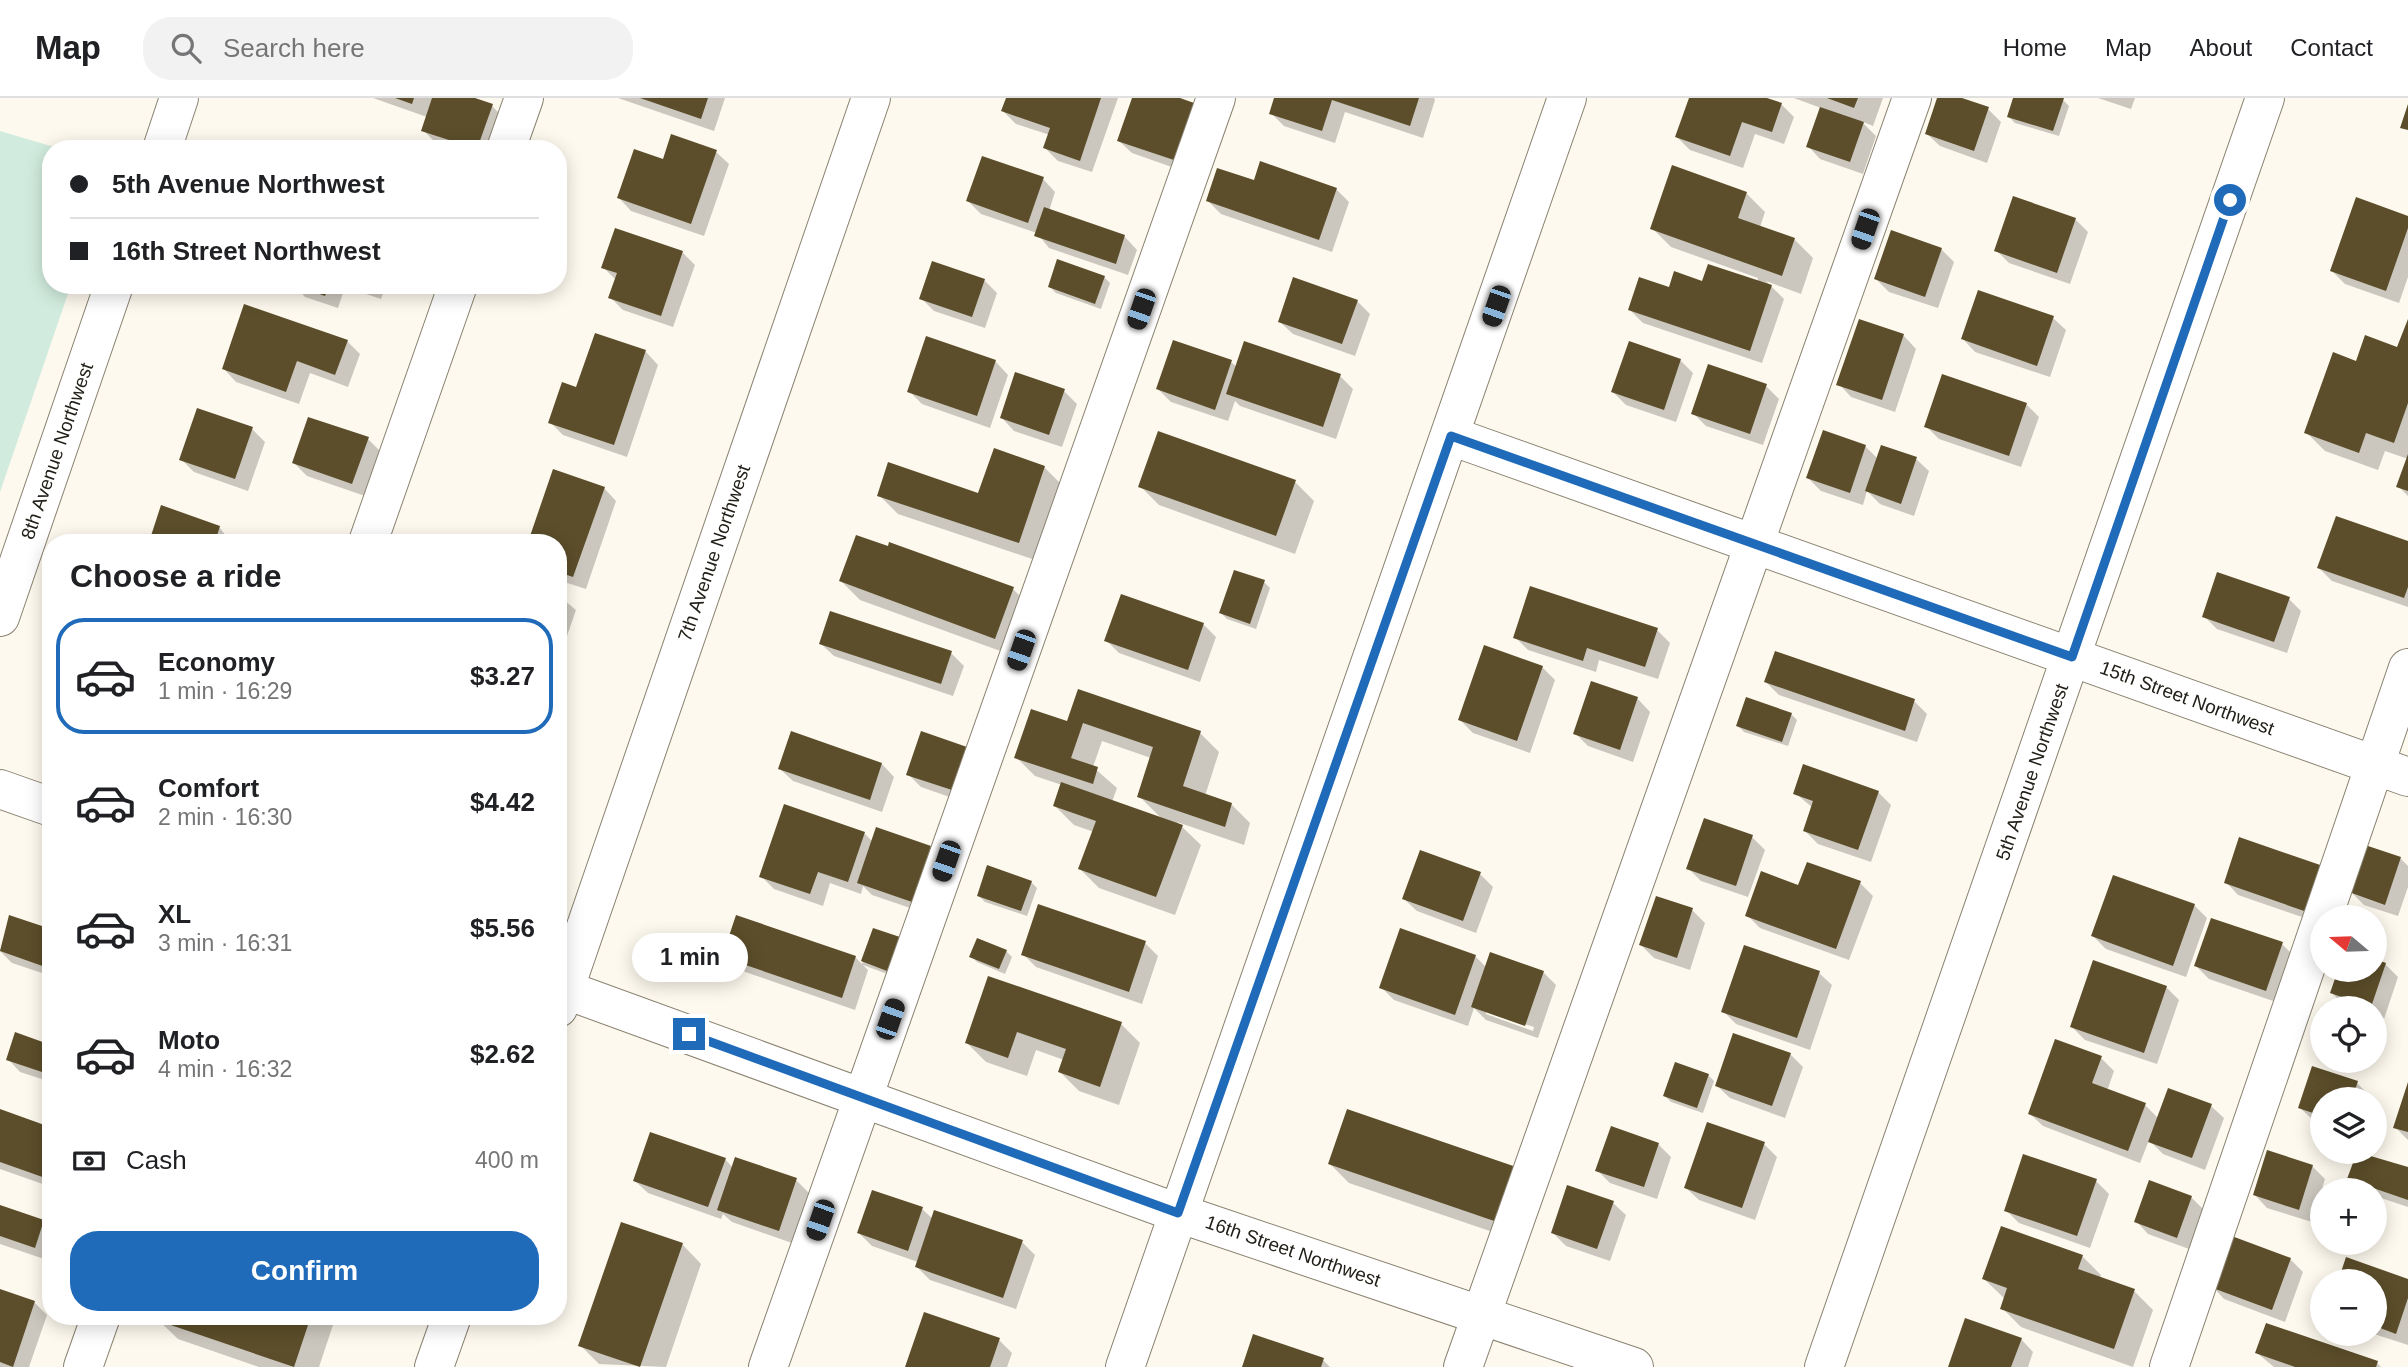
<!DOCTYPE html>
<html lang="en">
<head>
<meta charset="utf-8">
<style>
	:root { --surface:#fff; --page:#f2f2f2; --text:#202124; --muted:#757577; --line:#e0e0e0; --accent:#1f6bba }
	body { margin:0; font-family:Arial,sans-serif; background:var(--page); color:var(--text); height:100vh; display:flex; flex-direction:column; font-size:26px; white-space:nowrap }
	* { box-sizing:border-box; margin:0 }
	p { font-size:23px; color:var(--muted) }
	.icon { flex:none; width:38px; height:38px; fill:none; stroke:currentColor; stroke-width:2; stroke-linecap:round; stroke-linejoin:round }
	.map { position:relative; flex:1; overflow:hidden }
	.sheet { position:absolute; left:42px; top:436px; width:525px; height:791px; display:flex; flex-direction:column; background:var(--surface); border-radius:28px; box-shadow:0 4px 18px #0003 }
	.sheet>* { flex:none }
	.banner { position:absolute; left:42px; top:42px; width:525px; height:154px; border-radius:28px; box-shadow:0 4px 18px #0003; display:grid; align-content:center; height:154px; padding:0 28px; background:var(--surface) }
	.needle { width:46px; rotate:289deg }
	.controls { position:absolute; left:2310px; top:807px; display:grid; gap:14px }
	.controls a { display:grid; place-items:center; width:77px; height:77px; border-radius:50%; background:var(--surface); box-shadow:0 4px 18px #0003; font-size:35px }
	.end { position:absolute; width:32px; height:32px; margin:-16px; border:9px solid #1f6bba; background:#fff; box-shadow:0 0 0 4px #fff }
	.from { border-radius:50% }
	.bubble { position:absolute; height:49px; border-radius:24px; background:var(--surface); box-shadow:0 4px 18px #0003; font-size:23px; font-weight:800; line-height:49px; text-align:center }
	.car { position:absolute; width:21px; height:42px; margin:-21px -10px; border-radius:9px; box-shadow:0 0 5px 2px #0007; background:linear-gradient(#222 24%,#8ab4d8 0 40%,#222 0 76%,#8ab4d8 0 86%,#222 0) }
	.banner b { display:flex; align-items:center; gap:24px; height:66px; font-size:26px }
	.banner b+b { border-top:2px solid var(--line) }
	.banner i { width:18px; height:18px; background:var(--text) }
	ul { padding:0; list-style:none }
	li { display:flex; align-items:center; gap:21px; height:116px; margin:0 14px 10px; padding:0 14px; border:4px solid transparent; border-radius:28px }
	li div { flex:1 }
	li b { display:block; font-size:26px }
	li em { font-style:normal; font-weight:800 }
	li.current { border-color:var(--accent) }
	li>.icon { width:63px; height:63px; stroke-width:1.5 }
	h2 { padding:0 28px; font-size:32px; line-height:84px }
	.pay { display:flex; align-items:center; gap:18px; height:77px; padding:0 28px; font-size:26px }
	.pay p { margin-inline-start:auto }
	.button { display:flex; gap:14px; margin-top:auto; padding:14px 28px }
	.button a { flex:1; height:80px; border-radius:28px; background:var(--accent); color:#fff; font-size:28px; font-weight:800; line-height:80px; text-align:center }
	header { display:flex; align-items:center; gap:42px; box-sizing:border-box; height:98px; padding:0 35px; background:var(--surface); border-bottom:2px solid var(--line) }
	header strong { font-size:33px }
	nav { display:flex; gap:38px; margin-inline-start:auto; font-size:24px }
	.search { width:490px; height:63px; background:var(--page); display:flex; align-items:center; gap:18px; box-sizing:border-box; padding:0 24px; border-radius:28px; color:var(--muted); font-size:26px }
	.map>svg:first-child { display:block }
</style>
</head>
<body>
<header>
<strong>Map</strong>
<div class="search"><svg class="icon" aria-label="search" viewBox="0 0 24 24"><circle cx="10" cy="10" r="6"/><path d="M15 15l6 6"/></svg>Search here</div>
<nav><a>Home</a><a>Map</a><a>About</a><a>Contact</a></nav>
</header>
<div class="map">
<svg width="2408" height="1269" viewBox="0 0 2408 1269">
	<rect width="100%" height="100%" fill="#fef9ee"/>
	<path fill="#d1ecde" d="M0 33 61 51H51V187H71L0 394Z"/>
	<path fill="#0003" fill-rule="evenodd" d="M373 0H469L492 8 505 21 494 51H452L436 45 423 32 427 19Z
		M618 0H725L714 33Z
		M1008 0H1118L1092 74 1058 63 1045 50 1050 37 1016 26 1003 13Z
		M1134 0H1175L1186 74 1132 55 1119 43Z
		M1276 0H1434L1435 2 1423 40 1345 14 1335 45 1284 28 1271 15Z
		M1691 0H1762L1781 6 1794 19 1784 46 1755 36 1743 70 1690 52 1677 39Z
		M1794 0H1883L1873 28 1861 23 1876 38 1863 76 1820 61 1808 48 1821 10Z
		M1939 0H1957L1988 11 2001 24 1987 65 1940 48 1927 36Z
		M2015 0 2063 2 2069 8 2059 38 2015 25 2009 19Z
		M2098 0H2135L2131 11Z
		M716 54 729 66 704 138 631 113 619 100 664 63Z
		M1043 81 1055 94 1049 113 1125 139 1137 152 1128 177 1049 150 1037 135 981 116 968 103Z
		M1255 84 1336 91 1349 104 1332 154 1221 116 1208 103Z
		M1746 95 1765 114 1760 129 1794 141 1813 160 1801 196 1766 183 1784 201 1762 265 1643 225 1630 212 1670 191 1703 185 1757 184 1758 180 1671 149 1652 130Z
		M2408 120V179L2399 205 2345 186 2332 173Z
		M2075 121 2088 134 2070 186 2009 165 1996 152Z
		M1941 151 1954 164 1938 210 1889 194 1876 181Z
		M682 154 695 167 673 229 623 212 610 199 616 182 603 169Z
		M1104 179 1110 185 1101 211 1056 195 1050 189Z
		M984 182 997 195 985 230 934 213 921 200Z
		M294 187H386L381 201 345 189 338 210 305 199Z
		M1357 203 1370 216 1355 258 1293 236 1280 224Z
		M2053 220 2066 232 2050 279 1975 254 1963 241Z
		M1860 223 1904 238 1916 251 1895 314 1851 299 1839 286Z
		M2408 225V398L2398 388 2408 361 2385 353 2378 372 2325 353 2306 334 2358 265 2398 251Z
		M596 237 646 254 658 267 627 359 563 337 550 324 577 291Z
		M927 240 996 264 1008 277 990 330 922 306 909 293Z
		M347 243 360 256 348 289 310 275 299 306 236 284 224 271Z
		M1245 245 1340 278 1353 291 1336 341 1240 308 1235 303 1228 323 1171 304 1158 291 1231 264 1237 269Z
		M1680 262 1693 275 1676 324 1626 307 1613 294Z
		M1766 288 1779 301 1763 347 1706 328 1693 315Z
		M1064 293 1077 306 1062 349 1014 333 1002 320Z
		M2026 306 2039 319 2021 369 1939 341 1926 328Z
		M252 331 265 344 248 393 194 374 181 361Z
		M368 341 381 354 365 398 307 378 294 365Z
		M1865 348 1878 361H1916L1929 373 1914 418 1880 406 1867 393 1863 407 1821 393 1808 380Z
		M1044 369 1063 388 1038 463 898 416 879 397H979Z
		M554 373 604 390 616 403 586 491 558 482V444H529Z
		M1295 384 1314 403 1295 456 1159 407 1140 388Z
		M162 410 219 429 231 444H151Z
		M2408 445V509L2332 483 2319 470Z
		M841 483 1013 491 1032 510 1014 558 860 502Z
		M1264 484 1270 490 1256 531 1227 521 1221 515Z
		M558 497 576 512 558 564Z
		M2289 501 2301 513 2287 555 2217 531 2204 518Z
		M1203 526 1216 539 1200 584 1119 555 1106 542Z
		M1657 532 1670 545 1658 581 1599 562 1596 574 1528 552 1515 539Z
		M821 546 951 555 964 568 953 598 834 558Z
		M1542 569 1555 582 1530 655 1473 635 1460 622Z
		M1766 584 1914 603 1927 616 1917 644 1779 597Z
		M1592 585 1638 601 1650 614 1633 664 1588 648 1575 635Z
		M1079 593 1200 635 1219 654 1205 698 1231 706 1250 725 1244 747 1177 724 1201 747 1175 817 1099 790 1080 771 1094 734 1074 727 1055 708 1062 687 1035 678 1016 659 1068 625ZM1102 643 1151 660 1139 698 1162 721 1112 704 1117 690 1093 669Z
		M1791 616 1797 622 1788 648 1744 634 1738 628Z
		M922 636 964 704 921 689 908 676Z
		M882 666 894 679 882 714 793 683 780 671Z
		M1878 694 1891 707 1871 764 1818 746 1805 733 1813 710 1795 695Z
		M864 735 873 744 930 750 943 762 925 815 872 797 863 788 861 796 830 785 823 808 774 791 761 778Z
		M1752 739 1765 752 1748 799 1701 783 1688 770Z
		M2366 749 2401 761 2408 768V789L2398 818 2364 807 2351 794Z
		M1480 776 1493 789 1476 835 1417 813 1404 801Z
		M2338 783 2322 826 2238 797 2226 784Z
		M1031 784 1037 790 1027 818 985 804 979 798Z
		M1860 785 1873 798 1849 862 1760 830 1747 817 1799 789Z
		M2194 807 2207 820 2186 879 2106 851 2093 838Z
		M1692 812 1705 825 1690 872 1654 860 1641 847Z
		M10 819 51 833V878L12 865 0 853Z
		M874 832 899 841 893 878 863 867 868 872 855 912 737 871 724 858 855 859 862 866Z
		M1145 845 1158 858 1142 906 1036 869 1023 856Z
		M2282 846 2295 859 2279 905 2209 881 2196 868Z
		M1006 853 1012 859 1005 876 977 864 971 858Z
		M1475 858 1487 870 1543 874 1556 887 1538 940 1486 922 1474 910 1468 928 1394 902 1381 889ZM1486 913 1534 929 1533 933 1486 916Z
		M2375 863 2385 866 2398 879 2384 921 2375 918V910L2345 908 2332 895 2340 872H2375Z
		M1819 875 1832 887 1810 952 1736 926 1723 913Z
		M989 881 1121 926 1140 945 1119 1007 1079 993 1060 974 1064 962 1036 952 1027 978 986 964 967 945Z
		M2166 889 2179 902 2157 966 2085 942 2072 929Z
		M2056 943 2101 960 2114 973 2107 993 2145 1007 2159 1021 2169 993 2211 1008 2224 1020 2205 1072 2163 1056 2149 1042 2140 1065 2043 1028 2030 1016Z
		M51 949V984L20 974 8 961Z
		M1790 956 1803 969 1785 1020 1730 1000 1717 988Z
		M2314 970 2357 985 2370 998 2369 1001H2322V1026L2313 1022 2300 1010Z
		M1708 977 1714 983 1703 1015 1671 1004 1665 998Z
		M2408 988V1042L2395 1029Z
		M0 1013 51 1032V1089L0 1071Z
		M1658 1046 1671 1059 1657 1101 1610 1085 1597 1072Z
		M1764 1046 1777 1059 1755 1122 1699 1102 1686 1090Z
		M2358 1054 2408 1071V1109L2375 1098V1092H2361L2349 1080Z
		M725 1061 733 1070 796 1082 809 1095 792 1145 732 1124 723 1116 721 1121 648 1095 635 1083Z
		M1330 1066 1521 1073 1522 1144 1349 1085Z
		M2312 1068 2325 1081 2312 1124 2267 1110 2255 1097Z
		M2096 1083 2109 1096 2090 1150 2019 1125 2006 1112Z
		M2191 1099 2204 1112 2189 1151 2148 1136 2136 1123Z
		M1613 1105 1626 1117 1610 1163 1566 1148 1553 1135Z
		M0 1108 43 1123 51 1131 47 1162 0 1146Z
		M922 1111 933 1121 1022 1144 1035 1157 1016 1211 930 1182 917 1169 918 1164 872 1148 859 1135Z
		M682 1146 701 1166 666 1269 599 1266 580 1247Z
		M2082 1158 2101 1177 2100 1180 2134 1193 2153 1212 2133 1269 2021 1229 2002 1210 2005 1201 1984 1181Z
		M2290 1161 2303 1174 2285 1224 2224 1201 2212 1188Z
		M2340 1183H2408V1247L2374 1236 2375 1183Z
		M0 1193 34 1204 47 1217 29 1269H0Z
		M160 1218H336L319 1269H259L178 1241 158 1222Z
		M2021 1241 2033 1254 2028 1269H1950Z
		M999 1242 1012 1255 1007 1269H907Z
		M2257 1255 2377 1265 2381 1269H2274Z
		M1323 1262 1330 1269H1244Z"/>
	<path fill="#5c4e2a" d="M395 0H414L412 6Z
		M432 0H475L493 6 477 51 421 33Z
		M640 0H708L701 21Z
		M1006 0H1101L1080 63 1043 50 1050 30 1001 13Z
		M1132 0H1180L1194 5 1174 62 1117 43Z
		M1274 0H1419L1410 28 1332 2 1322 33 1269 16Z
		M1689 0H1767L1782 5 1772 34 1742 24 1730 58 1675 39Z
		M1827 0H1858L1854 10Z
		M1937 0H1962L1989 9 1974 53 1925 36Z
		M2013 0H2064L2053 33 2007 19Z
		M2408 6V32L2400 30Z
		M1820 9 1864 24 1850 64 1806 49Z
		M671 36 717 52 691 126 617 100 634 51 663 61Z
		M982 58 1044 79 1028 125 966 103Z
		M1260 63 1337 90 1319 142 1206 103 1217 70 1254 82Z
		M1672 67 1747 94 1738 120 1795 140 1782 178 1650 131Z
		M2013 98 2076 120 2057 175 1994 153Z
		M2356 99 2408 118V130L2386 193 2330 173Z
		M1044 109 1125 137 1116 166 1034 138Z
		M615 130 683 153 661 218 608 200 617 175 601 170Z
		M1891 132 1942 150 1925 199 1874 181Z
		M1057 161 1105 178 1095 206 1048 189Z
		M932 163 985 181 972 219 919 201Z
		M1708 166 1772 187 1750 253 1628 212 1639 179 1669 189 1674 173 1702 183Z
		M1293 179 1358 202 1342 246 1278 224Z
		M295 187H329L325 198Z
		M1978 192 2054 218 2037 268 1961 241Z
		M244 206 348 242 335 277 297 263 286 294 222 271Z
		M1859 221 1904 236 1882 302 1836 287Z
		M2408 221V305L2394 345 2366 335 2359 355 2304 335 2333 254 2356 263 2365 237 2397 249Z
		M595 235 646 252 614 347 548 325 562 284 576 289Z
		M926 238 996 262 977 318 907 294Z
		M1173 242 1232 262 1215 312 1156 291Z
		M1244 243 1341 276 1323 329 1226 296Z
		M1629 243 1681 261 1664 312 1611 294Z
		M1708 266 1767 286 1750 336 1691 316Z
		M1015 274 1065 291 1049 337 1000 320Z
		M1942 276 2027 305 2009 358 1924 329Z
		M197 310 253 329 235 381 179 362Z
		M308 319 369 339 352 386 292 365Z
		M1823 332 1866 347 1850 395 1806 380Z
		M1158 333 1296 382 1276 438 1138 389Z
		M1881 347 1917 359 1901 406 1865 393Z
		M994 350 1045 368 1019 445 877 398 888 364 978 395Z
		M2408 356V393L2396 389Z
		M553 371 605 389 573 479 558 474V444H528Z
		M161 407 220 428 215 444H149Z
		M2336 418 2408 443V489L2404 500 2317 470Z
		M856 437 888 448 889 444 1014 489 995 541 839 483Z
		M1234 472 1265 482 1250 526 1219 515Z
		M2217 474 2290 499 2274 544 2202 519Z
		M1530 488 1658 530 1645 569 1587 550 1583 563 1513 540Z
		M558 495 564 497 559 514H558Z
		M1121 496 1204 525 1188 572 1104 543Z
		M830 513 952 553 941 586 819 546Z
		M1484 547 1543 568 1517 643 1458 622Z
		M1775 553 1915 601 1905 633 1764 584Z
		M1591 583 1638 599 1620 652 1573 636Z
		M1078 591 1201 633 1183 688 1232 705 1225 729 1137 699 1153 649 1083 625 1071 660 1098 669 1093 686 1014 660 1031 611 1067 623Z
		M1746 599 1792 615 1782 644 1736 628Z
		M791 633 882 665 870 702 778 671Z
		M921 633 967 649 952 692 906 677Z
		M1803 666 1879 693 1858 752 1803 733 1813 703 1793 696Z
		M1061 684 1183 727 1156 799 1078 771 1096 723 1053 708Z
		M784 706 865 734 848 784 818 774 810 796 759 779Z
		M1704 720 1753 737 1736 788 1686 771Z
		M876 729 931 748 912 804 857 785Z
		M2239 739 2326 769 2310 815 2224 785Z
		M2365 747 2401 759 2385 807 2349 794Z
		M1420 752 1481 774 1463 823 1402 801Z
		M1807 764 1861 783 1836 851 1745 818 1761 773 1798 787Z
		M987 767 1032 783 1021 813 977 798Z
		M2113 777 2195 806 2173 868 2091 838Z
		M1656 798 1693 810 1677 860 1639 847Z
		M1038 806 1146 843 1129 894 1021 857Z
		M9 817 51 831V871L0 853Z
		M736 817 856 858 842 900 722 859Z
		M2211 820 2283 844 2266 893 2194 868Z
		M873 830 900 839 887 873 861 863Z
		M1400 830 1476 857 1455 917 1379 890Z
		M977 840 1007 852 999 871 969 859Z
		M1744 847 1820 873 1797 940 1721 914Z
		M1490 854 1544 873 1525 928 1471 909Z
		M2375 861 2386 865 2371 909 2330 895 2338 872H2375Z
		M2093 862 2167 888 2144 955 2070 929Z
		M988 878 1122 924 1100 989 1058 974 1066 951 1017 934 1008 960 965 945Z
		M15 934 51 947V977L6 962Z
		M1733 935 1791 955 1772 1008 1715 988Z
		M2055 941 2102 958 2092 985 2146 1005 2128 1053 2028 1016Z
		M1675 964 1709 976 1697 1010 1663 998Z
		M2312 968 2358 983 2352 1001H2322V1018L2298 1010Z
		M2408 984V1034L2393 1030Z
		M2168 990 2212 1006 2192 1060 2148 1044Z
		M0 1011 50 1029 42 1050 51 1053V1082L0 1064Z
		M1347 1011 1522 1071 1503 1126 1328 1066Z
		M1707 1024 1765 1044 1742 1110 1684 1090Z
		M1611 1028 1659 1045 1644 1089 1595 1073Z
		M650 1034 726 1060 708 1109 633 1083Z
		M2267 1052 2313 1067 2299 1112 2253 1097Z
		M2357 1054 2408 1069V1102L2347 1081Z
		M2023 1056 2097 1081 2077 1138 2004 1113Z
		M735 1059 797 1080 779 1133 717 1112Z
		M2149 1082 2192 1098 2177 1140 2134 1124Z
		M1567 1087 1614 1103 1597 1151 1551 1135Z
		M872 1092 923 1109 908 1153 857 1135Z
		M0 1107 44 1122 35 1150 0 1138Z
		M934 1112 1023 1142 1003 1200 915 1169Z
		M621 1124 683 1145 640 1269 578 1248Z
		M2001 1128 2083 1157 2078 1171 2135 1191 2114 1251 2000 1211 2007 1190 1982 1181Z
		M2229 1137 2291 1160 2272 1212 2210 1189Z
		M2346 1159 2408 1181V1200L2396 1236 2375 1228V1183H2338Z
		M0 1191 35 1203 13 1269 0 1264Z
		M924 1214 1000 1240 990 1269H905Z
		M158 1218H311L294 1269 156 1222Z
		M1965 1220 2022 1240 2011 1269H1948Z
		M2266 1225 2378 1263 2376 1269H2295L2255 1255Z
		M1253 1236 1324 1260 1321 1269H1242Z"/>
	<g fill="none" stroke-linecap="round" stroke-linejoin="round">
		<g stroke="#898271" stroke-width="40">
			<path id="minor" d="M162 51 179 0
				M506 51 524 0
				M1451 338 2408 679
				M368 444 458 187
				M0 519 114 187
				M0 691 51 709
				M558 889 1178 1115 1634 1269
				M558 910 871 0
				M83 1269 101 1218
				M434 1269 452 1218
				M768 1269 1216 0
				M1125 1269 1567 0
				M1463 1269 1912 0
				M1824 1269 2265 0
				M2169 1269 2408 570"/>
		</g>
		<use href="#minor" stroke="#fff" stroke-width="38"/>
	</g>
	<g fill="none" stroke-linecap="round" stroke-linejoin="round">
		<path stroke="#1f6bba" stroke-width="9" d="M689 936 1178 1115 1451 338 2072 559 2230 102"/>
	</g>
	<g text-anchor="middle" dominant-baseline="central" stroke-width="7" stroke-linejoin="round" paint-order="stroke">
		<g font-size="19" fill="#232019" stroke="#fff">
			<text transform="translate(57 353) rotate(-71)">8th Avenue Northwest</text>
			<text transform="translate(714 455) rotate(-71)">7th Avenue Northwest</text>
			<text transform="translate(2187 600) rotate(20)">15th Street Northwest</text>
			<text transform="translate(2032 674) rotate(-71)">5th Avenue Northwest</text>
			<text transform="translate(1293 1153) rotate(19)">16th Street Northwest</text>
		</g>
	</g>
</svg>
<div class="controls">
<a><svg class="needle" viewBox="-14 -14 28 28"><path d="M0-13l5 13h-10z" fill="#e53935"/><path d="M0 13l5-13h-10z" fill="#757577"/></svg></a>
<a><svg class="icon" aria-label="locate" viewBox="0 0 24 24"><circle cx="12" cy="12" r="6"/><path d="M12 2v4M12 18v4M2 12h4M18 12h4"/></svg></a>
<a><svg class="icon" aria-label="layers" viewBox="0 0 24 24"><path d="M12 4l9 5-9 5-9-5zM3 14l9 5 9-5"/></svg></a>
<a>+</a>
<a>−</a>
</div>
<i class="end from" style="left:2230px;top:102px"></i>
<i class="end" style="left:689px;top:936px"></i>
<div class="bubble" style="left:632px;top:835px;width:116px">1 min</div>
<i class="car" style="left:1865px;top:131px;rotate:199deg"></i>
<i class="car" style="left:1496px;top:208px;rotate:199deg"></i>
<i class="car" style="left:1141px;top:211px;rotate:199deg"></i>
<i class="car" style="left:1021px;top:552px;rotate:199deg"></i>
<i class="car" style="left:946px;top:763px;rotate:199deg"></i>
<i class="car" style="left:890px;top:921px;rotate:19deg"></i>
<i class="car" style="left:820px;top:1122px;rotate:199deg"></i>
<div class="banner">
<b><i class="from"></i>5th Avenue Northwest</b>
<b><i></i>16th Street Northwest</b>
</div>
<section class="sheet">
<h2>Choose a ride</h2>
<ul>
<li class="current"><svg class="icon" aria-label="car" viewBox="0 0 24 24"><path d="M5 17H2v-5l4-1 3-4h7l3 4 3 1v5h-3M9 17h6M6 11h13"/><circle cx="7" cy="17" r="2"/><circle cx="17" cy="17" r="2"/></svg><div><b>Economy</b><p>1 min · 16:29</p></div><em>$3.27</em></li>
<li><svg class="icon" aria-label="car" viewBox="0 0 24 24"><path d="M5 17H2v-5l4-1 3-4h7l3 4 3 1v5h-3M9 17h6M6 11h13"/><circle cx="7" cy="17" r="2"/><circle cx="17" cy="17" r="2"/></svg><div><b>Comfort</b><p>2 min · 16:30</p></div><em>$4.42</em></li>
<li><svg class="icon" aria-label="car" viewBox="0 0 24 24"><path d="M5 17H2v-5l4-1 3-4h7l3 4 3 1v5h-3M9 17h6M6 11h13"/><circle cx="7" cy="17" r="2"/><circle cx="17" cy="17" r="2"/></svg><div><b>XL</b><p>3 min · 16:31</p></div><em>$5.56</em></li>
<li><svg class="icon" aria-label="car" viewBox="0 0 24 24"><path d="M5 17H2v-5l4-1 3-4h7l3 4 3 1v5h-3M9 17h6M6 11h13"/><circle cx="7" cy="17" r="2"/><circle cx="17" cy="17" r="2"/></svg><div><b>Moto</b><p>4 min · 16:32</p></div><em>$2.62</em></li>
</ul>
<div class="pay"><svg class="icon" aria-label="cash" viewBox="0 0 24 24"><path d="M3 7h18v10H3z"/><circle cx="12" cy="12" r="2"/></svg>Cash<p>400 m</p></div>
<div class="button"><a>Confirm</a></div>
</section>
</div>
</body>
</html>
